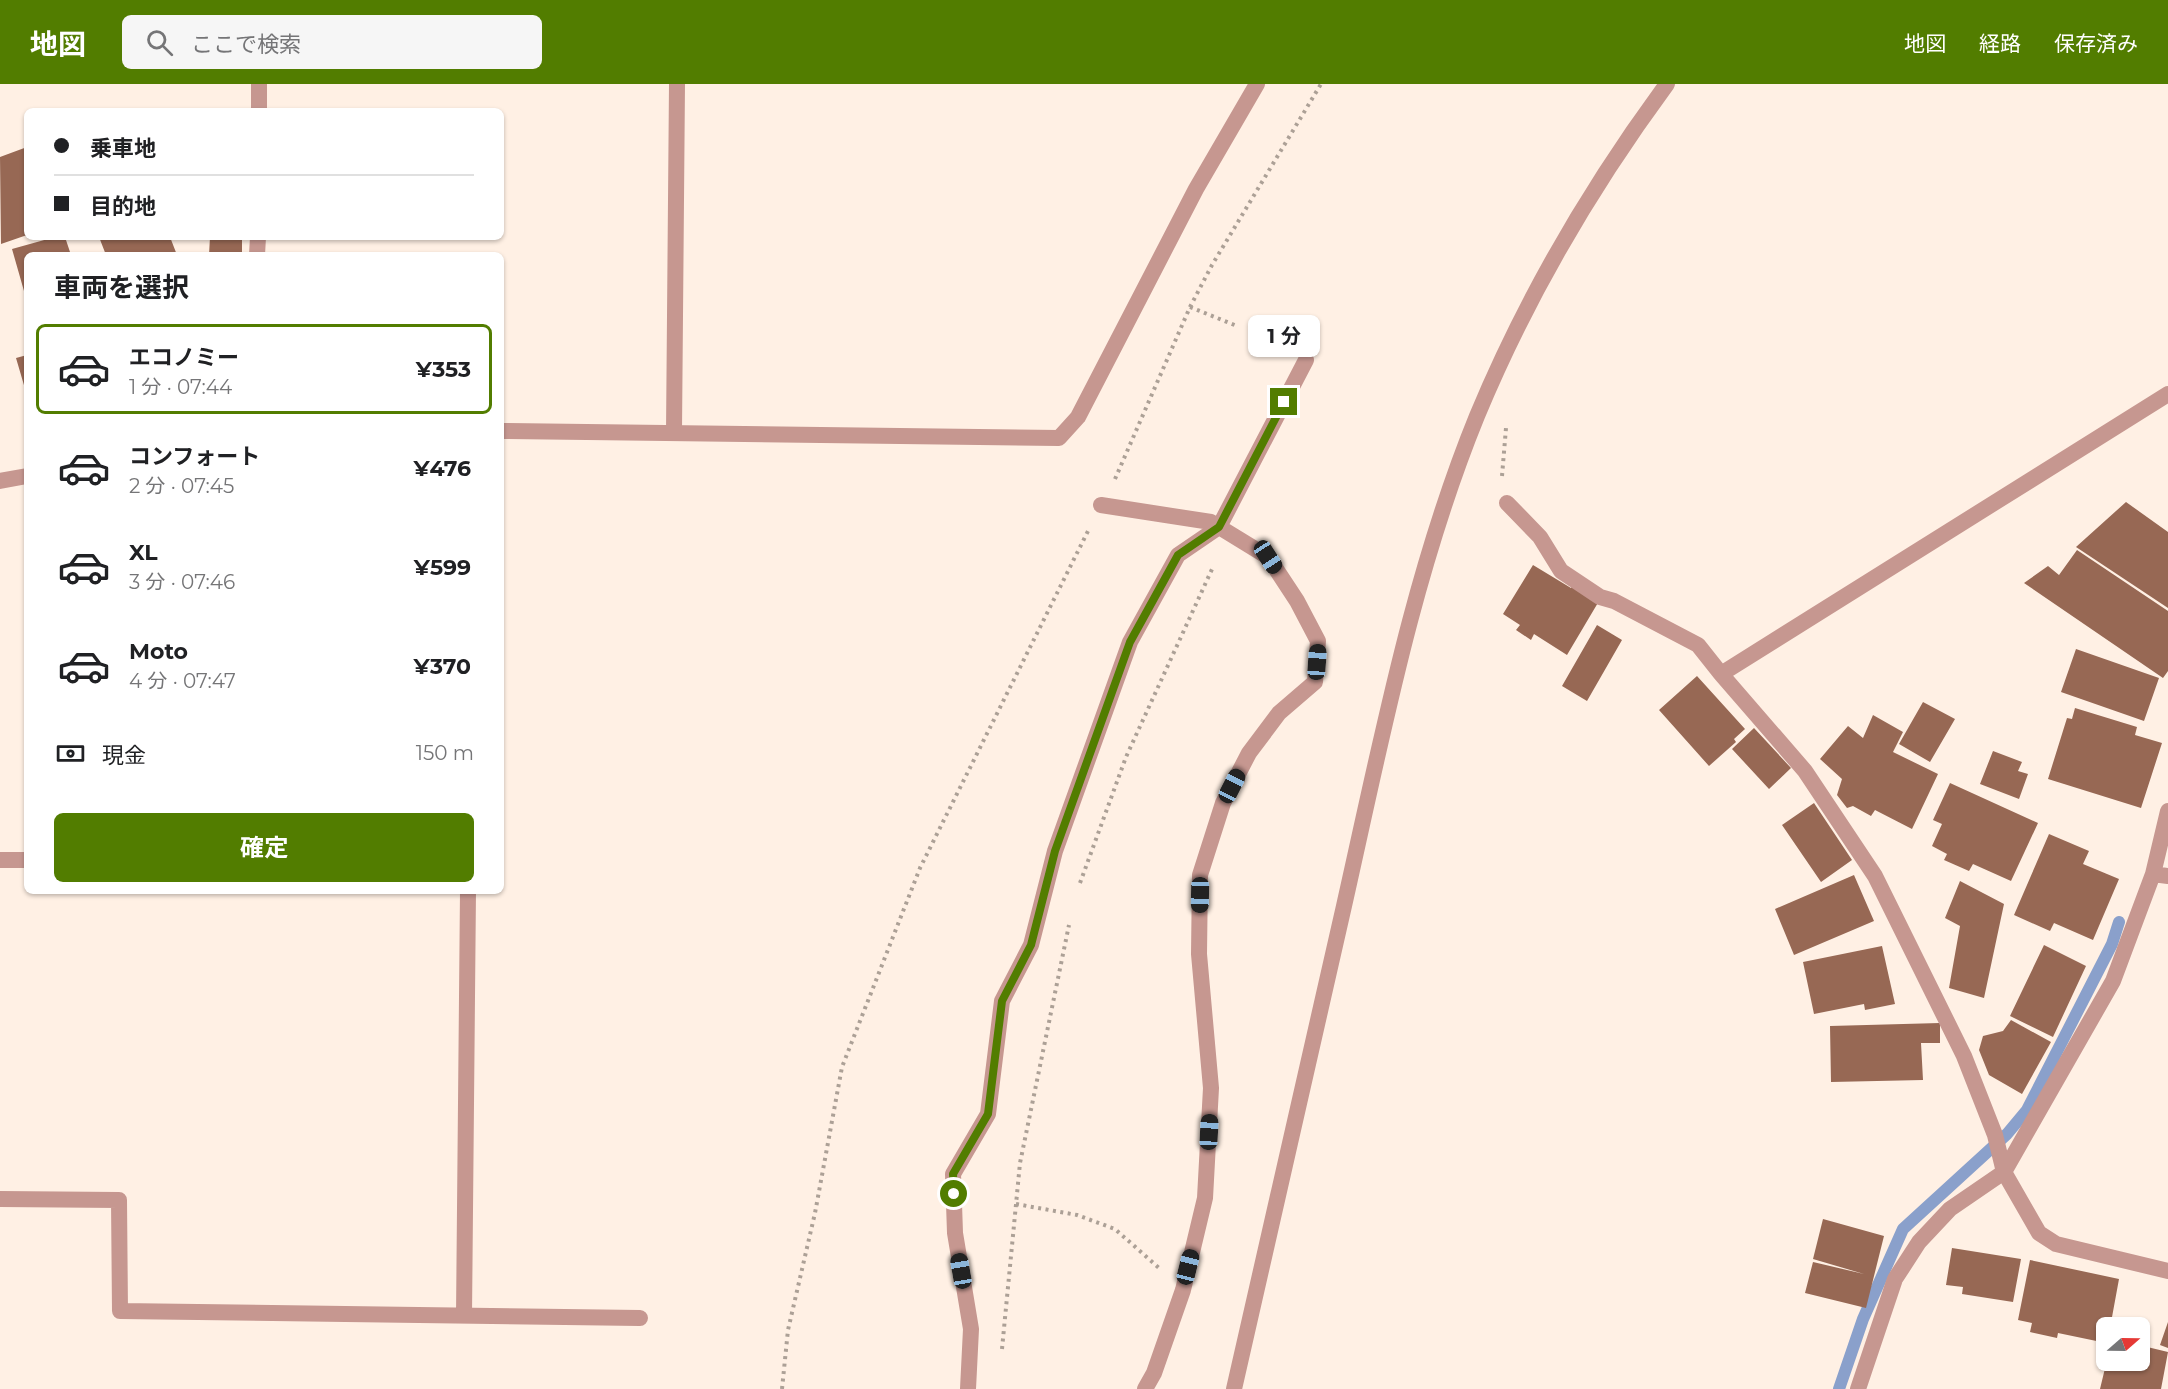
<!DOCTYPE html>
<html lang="ja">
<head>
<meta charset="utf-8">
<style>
	:root { --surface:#fff; --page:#f6f6f6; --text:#202124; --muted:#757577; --line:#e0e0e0; --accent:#527d00 }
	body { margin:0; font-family:Montserrat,"Noto Sans JP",sans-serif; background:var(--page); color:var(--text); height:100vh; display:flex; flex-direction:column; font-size:22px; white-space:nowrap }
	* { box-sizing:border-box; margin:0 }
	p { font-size:20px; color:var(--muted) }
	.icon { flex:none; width:33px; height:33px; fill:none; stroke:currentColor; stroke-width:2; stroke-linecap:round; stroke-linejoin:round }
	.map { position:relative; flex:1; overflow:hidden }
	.side { position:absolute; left:24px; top:168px; width:480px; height:642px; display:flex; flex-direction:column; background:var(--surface); border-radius:9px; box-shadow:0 2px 4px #0004 }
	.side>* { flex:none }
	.guide { position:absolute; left:24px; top:24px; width:480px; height:132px; border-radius:9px; box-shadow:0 2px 4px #0004; display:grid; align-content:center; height:132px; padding:0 30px; background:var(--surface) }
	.needle { width:39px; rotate:70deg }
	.controls { position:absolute; left:2096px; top:1233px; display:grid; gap:12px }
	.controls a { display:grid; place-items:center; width:54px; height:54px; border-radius:9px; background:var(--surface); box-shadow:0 2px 4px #0004; font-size:30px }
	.end { position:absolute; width:27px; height:27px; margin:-14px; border:8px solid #527d00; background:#fff; box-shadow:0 0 0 3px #fff }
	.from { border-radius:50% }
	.bubble { position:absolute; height:42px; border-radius:9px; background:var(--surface); box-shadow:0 2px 4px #0004; font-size:20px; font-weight:700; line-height:42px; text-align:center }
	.car { position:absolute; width:18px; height:36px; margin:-18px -9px; border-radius:8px; box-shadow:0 0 4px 2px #0007; background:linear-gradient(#222 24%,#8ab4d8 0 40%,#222 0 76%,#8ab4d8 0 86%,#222 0) }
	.guide b { display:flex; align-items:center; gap:21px; height:57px; font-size:22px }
	.guide b+b { border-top:2px solid var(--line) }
	.guide i { width:15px; height:15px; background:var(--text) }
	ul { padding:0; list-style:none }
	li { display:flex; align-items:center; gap:18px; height:90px; margin:0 12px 9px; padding:0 18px; border:3px solid transparent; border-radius:9px }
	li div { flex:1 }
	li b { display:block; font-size:22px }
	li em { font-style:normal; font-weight:700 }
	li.active { border-color:var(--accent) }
	li>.icon { width:54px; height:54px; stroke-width:1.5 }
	h2 { padding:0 30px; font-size:27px; line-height:72px }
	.pay { display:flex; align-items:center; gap:15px; height:66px; padding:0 30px; font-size:22px }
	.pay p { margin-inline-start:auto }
	.button { display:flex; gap:12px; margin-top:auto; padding:12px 30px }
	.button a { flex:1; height:69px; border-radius:9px; background:var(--accent); color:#fff; font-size:24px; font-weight:700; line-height:69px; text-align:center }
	header { display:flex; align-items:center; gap:36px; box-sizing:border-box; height:84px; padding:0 30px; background:var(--accent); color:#fff }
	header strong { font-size:28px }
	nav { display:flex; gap:33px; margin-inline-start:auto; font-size:21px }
	.search { width:420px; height:54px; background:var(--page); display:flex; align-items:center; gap:15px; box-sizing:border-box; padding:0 21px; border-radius:9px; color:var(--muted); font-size:22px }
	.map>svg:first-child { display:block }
</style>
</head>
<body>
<header>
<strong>地図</strong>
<div class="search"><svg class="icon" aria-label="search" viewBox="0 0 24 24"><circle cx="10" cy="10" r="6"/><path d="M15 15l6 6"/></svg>ここで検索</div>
<nav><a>地図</a><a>経路</a><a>保存済み</a></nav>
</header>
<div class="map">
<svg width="2168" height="1305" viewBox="0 0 2168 1305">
	<rect width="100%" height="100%" fill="#fff0e4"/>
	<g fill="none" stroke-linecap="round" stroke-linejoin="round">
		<path stroke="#8aa0cb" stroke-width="12" d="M1839 1305 1863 1235 1903 1145 2007 1050 2027 1026 2112 860 2119 838"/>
	</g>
	<path fill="#976854" d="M27 63V151L1 160 0 73Z
		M55 153H65L71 171H27L26 214 12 165Z
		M99 153H170L177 171H106Z
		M210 153H242V171H209Z
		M27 271V308H26L16 274Z
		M2126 418 2168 448V524L2076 463Z
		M2077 466 2168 527V587L2163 594 2024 499 2048 482 2059 491Z
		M1533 481 1571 504 1573 501 1599 517 1567 571 1534 550 1531 556 1516 546 1520 541 1503 530Z
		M1597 541 1622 556 1587 617 1562 602Z
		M2076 565 2159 594 2144 637 2061 608Z
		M1697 592 1745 645 1734 655 1736 658 1709 682 1659 626Z
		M1923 618 1955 635 1930 678 1899 660Z
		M2075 624 2137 643 2135 651 2162 659 2141 724 2048 695 2067 634 2072 635Z
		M1873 631 1903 648 1893 668 1938 690 1912 745 1875 726 1871 732 1853 722 1847 724 1837 711 1842 695 1820 675 1848 642 1863 654Z
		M1754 644 1791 684 1769 705 1732 665Z
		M1993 667 2022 678 2018 687 2028 690 2019 715 1980 700Z
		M1950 699 2038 739 2011 797 1973 780 1969 787 1944 776 1947 770 1932 762 1942 740 1933 736Z
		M1814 719 1852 776 1821 798 1782 741Z
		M2049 750 2089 767 2083 780 2119 795 2093 856 2054 839 2050 847 2014 831Z
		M1854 791 1874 837 1794 871 1775 825Z
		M1960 797 2004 820 1984 914 1949 904 1960 842 1945 834Z
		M2044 861 2086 882 2053 953 2010 932Z
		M1882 862 1895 920 1865 926 1864 920 1814 930 1803 878Z
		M2011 936 2051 958 2022 1010 1989 991 1979 966 1983 952 2003 947Z
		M1940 939V959H1921L1923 996 1831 998 1830 942Z
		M1823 1135 1884 1152 1866 1224 1805 1209 1813 1178 1864 1190 1813 1175Z
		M1952 1164 2021 1175 2013 1218 1962 1210 1963 1203 1946 1201Z
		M2030 1176 2119 1195 2110 1244H2106V1259L2058 1249 2057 1254 2030 1248 2032 1239 2018 1236Z
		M2168 1238V1264L2160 1261Z
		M2139 1261 2168 1268 2161 1305H2100L2107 1276H2139Z"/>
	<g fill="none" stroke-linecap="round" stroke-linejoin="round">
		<path stroke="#aca096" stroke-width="4" stroke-dasharray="3 4.5" stroke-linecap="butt" d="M1190 223 1237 242
			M1502 392 1506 344
			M1115 395 1190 223 1212 181 1321 0
			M1080 799 1126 673 1213 483
			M1016 1120 1077 1131 1115 1145 1159 1184
			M1002 1265 1020 1079 1069 841
			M782 1305 788 1246 815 1129 842 983 920 784 1088 447"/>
		<path stroke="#c69790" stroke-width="16" d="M1101 421 1211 438 1268 473 1297 517 1318 557 1315 598 1279 629 1249 669 1223 719 1200 791 1199 870 1211 1004 1205 1114 1183 1206 1154 1289 1145 1305
			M968 1305 971 1245 955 1149 953 1090 988 1030 1002 917 1031 861 1055 767 1130 558 1178 471 1219 443 1306 276"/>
		<path stroke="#c69790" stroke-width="16" d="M259 27V0
			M257 171 258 153
			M2168 310 1721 590 1805 687 1875 792 1964 972 1995 1051 2004 1088 2039 1149 2056 1160 2168 1187
			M501 347 1059 354 1078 333 1196 105 1257 0
			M674 348 677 0
			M0 397 27 392
			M1507 419 1540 453 1561 487 1600 513 1614 517 1698 561 1721 590
			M0 776H27
			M2153 790 2168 792
			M0 1115 119 1116 120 1227 640 1234
			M464 1232 468 807
			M1858 1305 1895 1195 1919 1158 1950 1125 2004 1088 2113 897 2153 790 2168 727"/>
		<path stroke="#c69790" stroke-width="16" d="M1234 1305C1271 1144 1307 983 1344 822 1381 658 1413 489 1477 332 1526 214 1591 103 1667 0"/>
	</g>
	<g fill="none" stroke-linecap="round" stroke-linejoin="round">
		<path stroke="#527d00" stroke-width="8" d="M954 1110 953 1090 988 1030 1002 917 1031 861 1055 767 1130 558 1178 471 1219 443 1284 318"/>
	</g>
</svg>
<div class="controls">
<a><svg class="needle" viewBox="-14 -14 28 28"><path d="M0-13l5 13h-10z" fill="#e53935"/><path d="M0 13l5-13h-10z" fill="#757577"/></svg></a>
</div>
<i class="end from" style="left:954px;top:1110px"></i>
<i class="end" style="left:1284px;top:318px"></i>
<div class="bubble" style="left:1248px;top:231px;width:72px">1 分</div>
<i class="car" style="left:1268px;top:473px;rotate:147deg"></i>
<i class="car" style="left:1317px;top:578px;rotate:4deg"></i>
<i class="car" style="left:1232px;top:702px;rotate:27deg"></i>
<i class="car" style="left:1200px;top:811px;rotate:181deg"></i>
<i class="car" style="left:1209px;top:1048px;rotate:3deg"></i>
<i class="car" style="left:1188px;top:1183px;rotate:14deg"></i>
<i class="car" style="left:961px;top:1187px;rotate:350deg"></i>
<div class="guide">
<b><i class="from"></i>乗車地</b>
<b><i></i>目的地</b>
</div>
<section class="side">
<h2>車両を選択</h2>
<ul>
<li class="active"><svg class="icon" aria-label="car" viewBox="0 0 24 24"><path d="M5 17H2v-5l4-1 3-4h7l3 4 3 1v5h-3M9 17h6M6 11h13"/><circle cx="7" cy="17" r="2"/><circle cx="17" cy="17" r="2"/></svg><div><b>エコノミー</b><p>1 分 · 07:44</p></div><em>¥353</em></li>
<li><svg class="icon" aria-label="car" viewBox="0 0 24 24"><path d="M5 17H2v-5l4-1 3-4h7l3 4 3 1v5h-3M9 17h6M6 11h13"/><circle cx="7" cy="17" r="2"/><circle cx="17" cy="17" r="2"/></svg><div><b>コンフォート</b><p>2 分 · 07:45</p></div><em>¥476</em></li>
<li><svg class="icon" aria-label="car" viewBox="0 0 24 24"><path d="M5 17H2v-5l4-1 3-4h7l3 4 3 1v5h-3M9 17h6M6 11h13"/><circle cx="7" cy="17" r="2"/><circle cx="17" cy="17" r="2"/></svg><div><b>XL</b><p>3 分 · 07:46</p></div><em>¥599</em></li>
<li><svg class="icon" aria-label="car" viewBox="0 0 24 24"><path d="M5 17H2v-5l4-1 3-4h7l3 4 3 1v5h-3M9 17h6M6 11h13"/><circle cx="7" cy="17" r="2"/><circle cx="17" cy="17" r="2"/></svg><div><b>Moto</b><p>4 分 · 07:47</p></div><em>¥370</em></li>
</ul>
<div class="pay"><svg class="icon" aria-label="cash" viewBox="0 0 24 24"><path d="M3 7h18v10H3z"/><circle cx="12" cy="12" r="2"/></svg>現金<p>150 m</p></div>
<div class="button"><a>確定</a></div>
</section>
</div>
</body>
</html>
